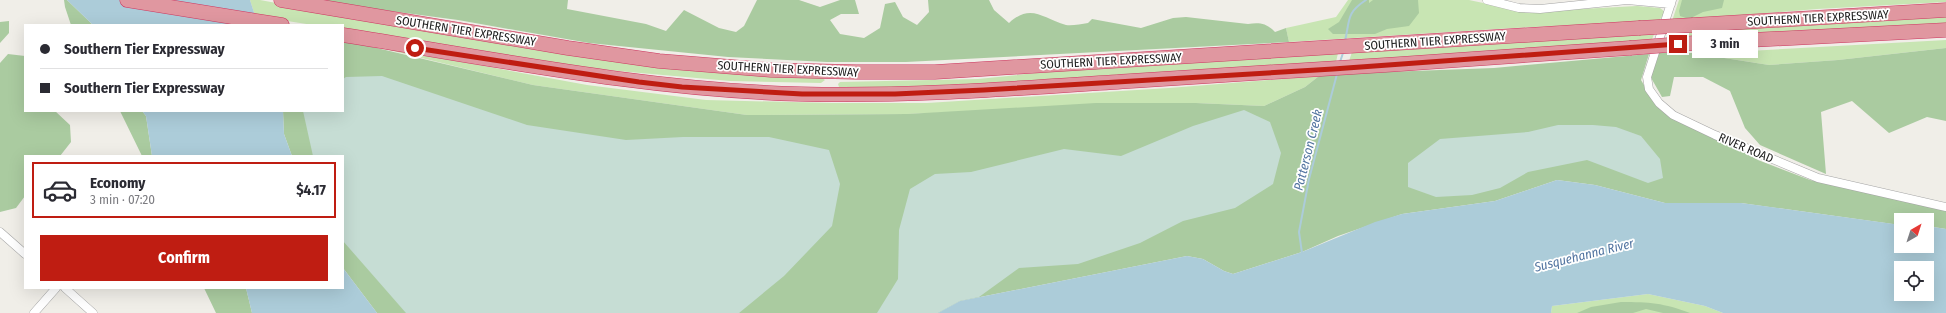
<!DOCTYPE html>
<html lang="en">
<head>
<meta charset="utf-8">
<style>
	:root { --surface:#fff; --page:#f2f2f3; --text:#2b2b33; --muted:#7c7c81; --line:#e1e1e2; --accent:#bf1d12 }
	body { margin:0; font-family:"Fira Sans Condensed",sans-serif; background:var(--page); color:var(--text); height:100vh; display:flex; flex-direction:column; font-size:15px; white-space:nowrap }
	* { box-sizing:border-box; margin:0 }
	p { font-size:13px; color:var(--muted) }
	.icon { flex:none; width:22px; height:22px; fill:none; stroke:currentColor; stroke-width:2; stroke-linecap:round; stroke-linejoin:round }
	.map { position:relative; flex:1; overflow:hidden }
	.sheet { position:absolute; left:24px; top:155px; width:320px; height:134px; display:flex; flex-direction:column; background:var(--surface); border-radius:0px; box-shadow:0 4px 16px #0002 }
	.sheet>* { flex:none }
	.hud { position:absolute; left:24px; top:24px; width:320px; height:88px; border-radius:0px; box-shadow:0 4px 16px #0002; display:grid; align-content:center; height:88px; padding:0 16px; background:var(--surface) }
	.needle { width:26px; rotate:39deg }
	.buttons { position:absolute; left:1894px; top:213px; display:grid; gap:8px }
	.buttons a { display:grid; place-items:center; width:40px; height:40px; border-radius:0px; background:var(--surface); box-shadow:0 4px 16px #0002; font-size:20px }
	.end { position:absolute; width:18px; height:18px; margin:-9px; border:5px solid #bf1d12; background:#fff; box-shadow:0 0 0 2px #fff }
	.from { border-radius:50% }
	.bubble { position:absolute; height:28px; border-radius:0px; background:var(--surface); box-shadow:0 4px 16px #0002; font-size:13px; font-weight:700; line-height:28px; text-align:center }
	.hud b { display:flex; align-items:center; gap:14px; height:38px; font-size:15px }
	.hud b+b { border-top:1px solid var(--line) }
	.hud i { width:10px; height:10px; background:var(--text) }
	ul { padding:7px 0 0; list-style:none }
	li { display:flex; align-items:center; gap:12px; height:56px; margin:0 8px 6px; padding:0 8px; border:2px solid var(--line); border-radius:0px }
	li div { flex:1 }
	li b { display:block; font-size:15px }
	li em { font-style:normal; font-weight:700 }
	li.on { border-color:var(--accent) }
	li>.icon { width:36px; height:36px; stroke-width:1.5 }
	.action { display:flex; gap:8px; margin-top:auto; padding:8px 16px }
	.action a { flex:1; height:46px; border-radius:0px; background:var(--accent); color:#fff; font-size:16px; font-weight:700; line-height:46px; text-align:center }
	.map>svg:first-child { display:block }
</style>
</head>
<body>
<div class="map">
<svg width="1946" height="313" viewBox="0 0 1946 313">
	<rect width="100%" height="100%" fill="#f0eee8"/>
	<path fill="#c8e5b3" d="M250 0H260L347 16 821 77 825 80 821 83 730 81 551 65 343 30V25H313L255 16Z
		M1348 0H1469L1526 12 1637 6 1660 8 1665 12 1659 21 1514 28 1289 42 1286 28 1336 17Z
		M1679 0H1946V2L1817 9 1672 21Z
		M1946 16V26L1665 43 1669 31Z
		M1655 32 1650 44 1349 61 1352 52Z
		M1946 40V48L1838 60 1769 65 1718 57 1713 53Z
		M360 43 587 85 706 100 832 103H927L1169 88 1319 76 1305 87 1264 106 1196 103 907 114 747 115 533 85Z
		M1338 53 1336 62 944 87H839L838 84 840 82 978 79 1075 69Z
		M1648 294 1705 306 1723 313H1551L1552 306Z"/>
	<path fill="#aacba0" d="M64 0H67L93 25H71L65 7Z
		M307 0H568L567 9 646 24 666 31 684 10 719 28 736 32 744 26 757 0H799L820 7 840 0H855L859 14H841L830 20 840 34 864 38 880 28 885 4 895 2 903 17 917 25 929 12 928 0H989L994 10 1009 23C1031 3 1042 18 1066 25 1072 26 1081 24 1088 23L1092 19 1141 28 1173 18 1186 17 1248 24C1259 22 1267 23 1275 32L1286 28 1289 42 906 62H827L728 57 589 43 458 20Z
		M1352 0H1369V3L1373 0H1418L1419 13 1409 26 1387 29 1375 34H1333L1328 29 1339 22Z
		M1682 0H1724L1722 8 1703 12 1689 19 1680 16 1679 11Z
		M9 21V33L0 43V22Z
		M343 40 533 85 747 115 907 114 1096 103H1196L1264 106 1305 87 1319 76 1332 74 1494 68 1649 54 1641 80 1657 107 1758 160 1810 180 1946 211V229L1927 226V220H1901L1900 225 1741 203H1665L1595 185 1557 180 1495 201 1402 214 1338 236 1302 252 1233 274 1224 271 1203 259 1187 256 960 301 938 313H377L343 268V156H292L284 134 283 111H343Z
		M1946 48V121L1927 117 1889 133 1852 101 1821 112 1826 174 1760 145 1745 128 1730 91 1703 77H1674L1670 96 1662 97 1650 76 1657 53H1713L1718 57 1769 65 1838 60Z
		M8 54 25 56V111H55L70 125 71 142 60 156H25V196L16 208 0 212V63Z
		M120 111H142L146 116 152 156H142Z
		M204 288H246L252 313H216Z
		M1621 302C1649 302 1664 303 1690 313H1663L1646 309 1633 313H1577L1591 307Z"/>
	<path fill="#c6ddd4" d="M382 76 527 125 626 140 683 137H769L829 150 840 184 832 226 784 276 739 313H406L343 241V156H313L303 111H343V79L346 77Z
		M1244 110 1270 122 1281 153 1273 184 1235 208 1183 221 1140 243 1078 264 1019 268 979 297 960 301 938 313H877L898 279 899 230 910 189 935 174 971 172 1064 149 1121 156 1193 126Z
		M1558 125H1593L1616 127 1641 136 1660 159 1663 178 1648 183 1587 160 1528 172 1500 188 1472 195 1436 197 1408 187V163L1440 139 1528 132Z"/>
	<path fill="#acccd9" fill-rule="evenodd" d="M67 0H250L258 25H93Z
		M142 111H283L284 134 292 156H152L146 116Z
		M1557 180 1595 185 1665 203H1741L1901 225V246H1927V226L1946 229V313H1723L1705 306 1648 294 1552 306 1551 313H938L960 301 1187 256 1203 259 1224 271 1233 274 1302 252 1375 222 1402 214 1495 201ZM1901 268H1927V294H1901Z
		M343 268 377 313H252L246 288H343Z"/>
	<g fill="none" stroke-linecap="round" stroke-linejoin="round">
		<path stroke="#acccd9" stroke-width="2" d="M1345 41C1350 20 1346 13 1366 0
			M1340 62 1343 53
			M1302 253 1299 232 1309 179 1337 74"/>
		<g stroke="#a4a4a4" stroke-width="9">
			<path id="street" d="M1487 0 1519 8 1540 9 1627 0 1671 4
				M1672 0 1647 77 1649 89 1659 103 1673 115 1715 135 1818 178 1946 207
				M0 232 25 254
				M65 288 93 313
				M34 313 56 288"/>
		</g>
		<g stroke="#cc3760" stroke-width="15">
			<path id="highway" d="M127 0 282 25
				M281 0 568 48 659 61 771 70 856 72H935L1639 28
				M1693 25 1946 10
				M343 35C495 59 646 90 800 94 910 97 1021 88 1131 81 1297 71 1464 60 1630 48
				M1694 43 1946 30"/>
		</g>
		<use href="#street" stroke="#fff" stroke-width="8"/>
		<use href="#highway" stroke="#e097a0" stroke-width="14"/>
		<g stroke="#cc3760" stroke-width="15" stroke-linecap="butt">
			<path id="highway-bridge" d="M1639 28 1693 25
				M1630 48 1694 43"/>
		</g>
		<use href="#highway-bridge" stroke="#e097a0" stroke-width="14"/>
	</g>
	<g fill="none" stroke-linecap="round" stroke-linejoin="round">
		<path stroke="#bf1d12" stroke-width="5" d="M415 48 639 82 682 87 802 94H895L984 90 1333 69 1678 44"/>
	</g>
	<g text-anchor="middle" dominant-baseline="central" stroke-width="3.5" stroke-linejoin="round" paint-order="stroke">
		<g font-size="12" fill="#202020" stroke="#fff">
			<text transform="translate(1818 18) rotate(-3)">SOUTHERN TIER EXPRESSWAY</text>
			<text transform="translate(466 31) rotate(9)">SOUTHERN TIER EXPRESSWAY</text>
			<text transform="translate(1435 41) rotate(-4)">SOUTHERN TIER EXPRESSWAY</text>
			<text transform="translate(1111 61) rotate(-3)">SOUTHERN TIER EXPRESSWAY</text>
			<text transform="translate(788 69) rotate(3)">SOUTHERN TIER EXPRESSWAY</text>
			<text transform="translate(1746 148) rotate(23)">RIVER ROAD</text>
		</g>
		<g font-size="13" font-style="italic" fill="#5274a0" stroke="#fff">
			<text transform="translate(1308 150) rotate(-76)">Patterson Creek</text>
			<text transform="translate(1584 255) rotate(-14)">Susquehanna River</text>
		</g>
	</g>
</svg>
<div class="buttons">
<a><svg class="needle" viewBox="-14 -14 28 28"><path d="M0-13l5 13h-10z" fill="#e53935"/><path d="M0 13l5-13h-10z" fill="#7c7c81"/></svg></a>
<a><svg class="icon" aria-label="locate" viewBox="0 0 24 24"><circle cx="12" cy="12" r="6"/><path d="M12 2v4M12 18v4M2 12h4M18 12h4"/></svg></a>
</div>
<i class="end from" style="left:415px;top:48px"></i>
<i class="end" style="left:1678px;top:44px"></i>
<div class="bubble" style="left:1692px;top:30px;width:66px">3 min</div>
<div class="hud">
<b><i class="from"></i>Southern Tier Expressway</b>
<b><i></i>Southern Tier Expressway</b>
</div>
<section class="sheet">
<ul>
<li class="on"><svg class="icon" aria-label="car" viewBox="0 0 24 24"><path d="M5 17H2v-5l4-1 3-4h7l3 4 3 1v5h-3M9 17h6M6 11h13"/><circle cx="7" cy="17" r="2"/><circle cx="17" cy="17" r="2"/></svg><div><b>Economy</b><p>3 min · 07:20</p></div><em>$4.17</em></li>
</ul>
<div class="action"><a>Confirm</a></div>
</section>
</div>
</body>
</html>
